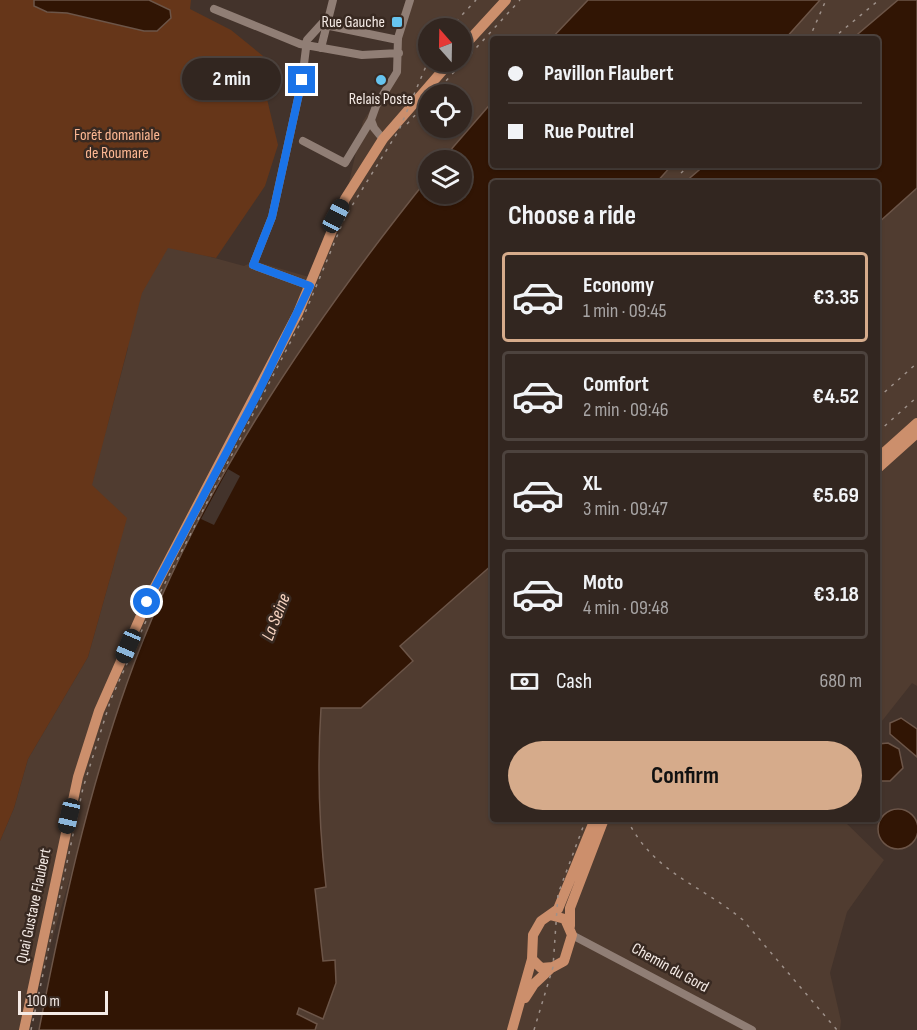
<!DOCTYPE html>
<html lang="en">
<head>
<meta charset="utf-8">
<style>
	:root { --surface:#322620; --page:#3d322d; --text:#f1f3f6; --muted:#a8a5a5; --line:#4d433e; --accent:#d6ab8b }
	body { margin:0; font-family:"Sofia Sans Condensed",sans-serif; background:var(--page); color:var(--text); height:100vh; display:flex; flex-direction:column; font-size:22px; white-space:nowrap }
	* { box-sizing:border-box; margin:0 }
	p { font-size:20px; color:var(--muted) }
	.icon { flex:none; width:33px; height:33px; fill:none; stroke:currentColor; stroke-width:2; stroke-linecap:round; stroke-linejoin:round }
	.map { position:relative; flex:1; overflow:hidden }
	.sheet { position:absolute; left:490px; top:180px; width:390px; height:642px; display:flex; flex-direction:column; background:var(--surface); border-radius:6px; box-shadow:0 2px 4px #0004,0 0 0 2px var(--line) }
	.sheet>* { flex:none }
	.banner { position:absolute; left:490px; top:36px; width:390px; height:132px; border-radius:6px; box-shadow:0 2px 4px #0004,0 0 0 2px var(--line); display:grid; align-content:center; height:132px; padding:0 18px; background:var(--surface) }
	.needle { width:39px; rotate:340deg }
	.fabs { position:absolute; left:418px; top:18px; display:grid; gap:12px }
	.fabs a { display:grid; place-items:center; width:54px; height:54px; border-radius:50%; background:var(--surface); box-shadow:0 2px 4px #0004,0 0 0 2px var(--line); font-size:30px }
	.scale { position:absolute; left:18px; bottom:15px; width:90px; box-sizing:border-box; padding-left:6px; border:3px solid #f5ebe6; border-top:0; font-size:16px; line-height:21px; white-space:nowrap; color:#f5ebe6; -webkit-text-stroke:4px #382921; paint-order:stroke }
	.end { position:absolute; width:27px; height:27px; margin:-14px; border:8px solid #1a73e8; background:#fff; box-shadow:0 0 0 3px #fff }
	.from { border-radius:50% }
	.bubble { position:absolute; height:42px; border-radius:21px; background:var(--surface); box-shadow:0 2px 4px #0004,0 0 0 2px var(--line); font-size:20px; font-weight:700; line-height:42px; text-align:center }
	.car { position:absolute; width:18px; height:36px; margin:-18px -9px; border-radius:8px; box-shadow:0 0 4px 2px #0007; background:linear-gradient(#222 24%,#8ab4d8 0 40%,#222 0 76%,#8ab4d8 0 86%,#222 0) }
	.banner b { display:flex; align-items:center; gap:21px; height:57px; font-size:22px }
	.banner b+b { border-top:2px solid var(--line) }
	.banner i { width:15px; height:15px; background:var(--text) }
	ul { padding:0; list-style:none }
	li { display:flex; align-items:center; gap:18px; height:90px; margin:0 12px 9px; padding:0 6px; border:3px solid var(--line); border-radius:6px }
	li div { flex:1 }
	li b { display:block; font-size:22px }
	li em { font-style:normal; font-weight:700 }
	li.selected { border-color:var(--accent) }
	li>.icon { width:54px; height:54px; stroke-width:1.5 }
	h2 { padding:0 18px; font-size:27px; line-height:72px }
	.pay { display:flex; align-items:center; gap:15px; height:66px; padding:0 18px; font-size:22px }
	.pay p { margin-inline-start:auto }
	.primary-button { display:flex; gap:12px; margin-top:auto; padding:12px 18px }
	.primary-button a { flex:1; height:69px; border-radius:36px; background:var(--accent); color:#111; font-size:24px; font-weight:700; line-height:69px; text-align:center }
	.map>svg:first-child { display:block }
</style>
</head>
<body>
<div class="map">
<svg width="917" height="1030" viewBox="0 0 917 1030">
	<rect width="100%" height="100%" fill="#43332b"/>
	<path fill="#503c30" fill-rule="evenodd" d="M406 0H610L575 39H494L493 130 462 160H429V194L98 780 26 1030H0V841L14 808 28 759 88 657 114 564 121 513 90 490 91 472 108 423 128 348 123 319 163 244 244 266 254 261 309 277 345 200 363 121 392 78 396 63V27ZM429 28H462V62H429ZM429 94H462V128H429Z
		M820 0H898L852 39H785Z
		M672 165H705L684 183H656Z
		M917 188V686L912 683 878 726V223Z
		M493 564 494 819H842L884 860 847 912 830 973 841 1021 840 1030H315L317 1024 296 1014 323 962 315 889 326 887 319 826 317 761 321 707 361 708 413 662 400 646Z"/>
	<path fill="#663619" d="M0 0H34V6L47 12 67 13 144 31H157L170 10 149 0H191L190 9 231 30 263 56 267 99 278 145 265 186 216 258 168 248 142 293 92 485 127 518 88 657 28 759 14 808 0 841Z"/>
	<path fill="#311504" stroke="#6c5548" stroke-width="1.5" d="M34 0H149L170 10 171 18 157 31H144L67 13 47 12 34 6Z
		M588 0H820L785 39H551Z
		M898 0H917V188L878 223V183H684L705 165H878V39H852Z
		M493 101 494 165H672L656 183H494L493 564 400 646 413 661 361 708H321C317 769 319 827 326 887L315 889 323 961 335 960 336 983 323 1019 299 1008 297 1014 317 1024 315 1030H39C62 912 87 796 127 683 192 499 307 329 429 177V194H462V160H442Z
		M901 718 917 729V757L890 734V723Z
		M888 743 899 749 903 768 890 781H878V744Z
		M878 829a20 20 0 1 1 40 0a20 20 0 1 1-40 0Z"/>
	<path fill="#43332b" d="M228 469 240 476 214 525 201 519Z"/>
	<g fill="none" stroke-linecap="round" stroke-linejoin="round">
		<path stroke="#907e75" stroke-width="8" d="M214 9 300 44 362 55 399 53
			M325 25 398 40
			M321 48 333 0
			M383 139 374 128 371 120 376 106 397 72 398 38 410 0
			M303 141 345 163 371 120
			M310 286 253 265 272 217 302 80 307 40 327 18
			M572 935 752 1030"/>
		<path stroke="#cc8f6c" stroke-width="10" d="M462 48 506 0
			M878 458 917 423
			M878 468 917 433
			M550 915 565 919 572 935 564 961 553 967 541 968 532 959 533 935 541 921 558 909 595 819
			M570 926V908L604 819
			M525 998 534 984 551 968
			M24 1030 78 777 99 711 147 602 298 313 345 199 383 139 450 62
			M512 1030 532 959"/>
		<path stroke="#9e918a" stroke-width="1.5" stroke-dasharray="3 6" stroke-linecap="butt" d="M450 28 476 0
			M809 39 826 0
			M832 39 879 0
			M434 94 520 0
			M407 124 429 100
			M681 173 690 165
			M878 398 917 363
			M878 432 917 397
			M627 819C653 873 700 884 743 920L837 1030
			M31 1030 83 788 111 699 151 610 303 318 345 217 399 130 429 59
			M534 1030 553 967 558 894 586 819"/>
	</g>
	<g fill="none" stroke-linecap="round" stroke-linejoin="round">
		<path stroke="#1a73e8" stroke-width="8" d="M147 602 258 393 310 286 253 265 272 217 302 80"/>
	</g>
	<g fill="#66c4ef" stroke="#382921" stroke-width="2">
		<rect x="391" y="16" width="12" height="12" rx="3"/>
		<circle cx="381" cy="80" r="6"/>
	</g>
	<g text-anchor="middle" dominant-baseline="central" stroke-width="5" stroke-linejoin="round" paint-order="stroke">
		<g font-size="16" fill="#f5ebe6" stroke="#382921" text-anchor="end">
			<text x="385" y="22">Rue Gauche</text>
			<text x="381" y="99" text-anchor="middle">Relais Poste</text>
		</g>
		<g font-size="16" fill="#feb893" stroke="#382921">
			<text x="117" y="135">Forêt domaniale<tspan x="117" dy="18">de Roumare</tspan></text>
		</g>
		<g font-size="16" fill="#f5ebe6" stroke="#382921">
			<text transform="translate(34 906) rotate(-78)">Quai Gustave Flaubert</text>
			<text transform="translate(670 968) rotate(29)">Chemin du Gord</text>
		</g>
		<g font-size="18" font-style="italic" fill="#f7d3c0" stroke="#382921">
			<text transform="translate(276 617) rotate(-68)">La Seine</text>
		</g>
	</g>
</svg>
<div class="fabs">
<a><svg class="needle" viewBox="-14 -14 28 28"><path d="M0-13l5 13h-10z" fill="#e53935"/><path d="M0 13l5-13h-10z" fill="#a8a5a5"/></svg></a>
<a><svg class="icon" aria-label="locate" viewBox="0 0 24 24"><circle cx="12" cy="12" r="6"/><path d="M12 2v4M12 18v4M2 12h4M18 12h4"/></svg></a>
<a><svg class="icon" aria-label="layers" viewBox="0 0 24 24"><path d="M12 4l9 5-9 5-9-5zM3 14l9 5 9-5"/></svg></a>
</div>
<div class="scale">100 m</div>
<i class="end from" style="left:147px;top:602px"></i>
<i class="end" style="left:302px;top:80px"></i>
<div class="bubble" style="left:182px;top:58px;width:99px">2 min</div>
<i class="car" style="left:336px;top:216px;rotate:28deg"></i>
<i class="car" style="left:128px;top:646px;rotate:203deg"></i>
<i class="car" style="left:69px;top:816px;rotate:193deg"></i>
<div class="banner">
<b><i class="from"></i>Pavillon Flaubert</b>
<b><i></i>Rue Poutrel</b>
</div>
<section class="sheet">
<h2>Choose a ride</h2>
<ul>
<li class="selected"><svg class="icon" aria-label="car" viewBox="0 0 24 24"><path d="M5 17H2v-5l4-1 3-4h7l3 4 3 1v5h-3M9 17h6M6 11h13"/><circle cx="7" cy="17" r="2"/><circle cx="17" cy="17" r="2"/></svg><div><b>Economy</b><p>1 min · 09:45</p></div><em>€3.35</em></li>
<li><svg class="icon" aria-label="car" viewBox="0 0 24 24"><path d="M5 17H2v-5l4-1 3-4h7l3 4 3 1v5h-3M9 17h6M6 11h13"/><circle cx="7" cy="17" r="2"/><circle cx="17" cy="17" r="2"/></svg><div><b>Comfort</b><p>2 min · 09:46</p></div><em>€4.52</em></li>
<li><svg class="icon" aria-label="car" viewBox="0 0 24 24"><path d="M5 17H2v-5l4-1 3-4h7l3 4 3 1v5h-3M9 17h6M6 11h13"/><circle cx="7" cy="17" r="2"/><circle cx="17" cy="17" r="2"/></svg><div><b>XL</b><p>3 min · 09:47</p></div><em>€5.69</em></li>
<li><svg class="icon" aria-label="car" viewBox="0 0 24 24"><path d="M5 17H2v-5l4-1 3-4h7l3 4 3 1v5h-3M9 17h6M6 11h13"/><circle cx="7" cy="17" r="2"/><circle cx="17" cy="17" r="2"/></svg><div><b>Moto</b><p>4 min · 09:48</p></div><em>€3.18</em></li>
</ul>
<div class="pay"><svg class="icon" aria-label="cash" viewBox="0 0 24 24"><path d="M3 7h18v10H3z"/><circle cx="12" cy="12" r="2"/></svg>Cash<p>680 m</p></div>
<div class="primary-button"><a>Confirm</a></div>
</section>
</div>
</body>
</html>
